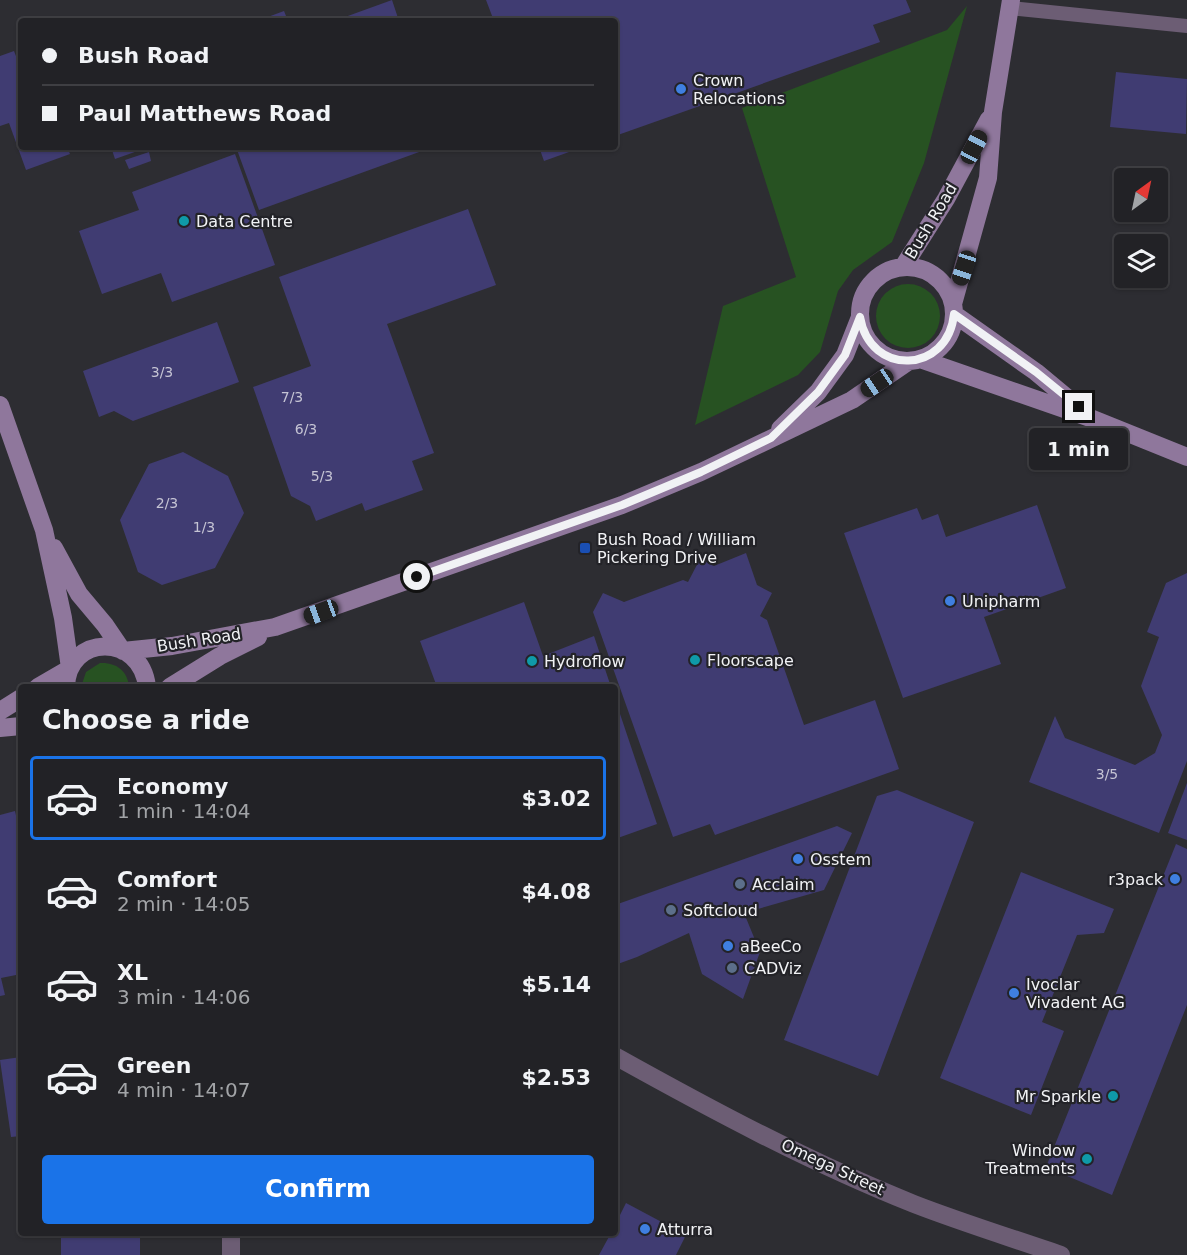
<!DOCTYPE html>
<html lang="en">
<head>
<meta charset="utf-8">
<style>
	:root { --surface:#222226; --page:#2a2a2e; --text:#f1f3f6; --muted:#a2a4a7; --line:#3f3f43; --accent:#1a73e8 }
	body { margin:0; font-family:"DejaVu Sans",sans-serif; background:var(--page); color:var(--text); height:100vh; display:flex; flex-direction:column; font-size:22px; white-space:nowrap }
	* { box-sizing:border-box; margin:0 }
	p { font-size:20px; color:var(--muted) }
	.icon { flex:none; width:33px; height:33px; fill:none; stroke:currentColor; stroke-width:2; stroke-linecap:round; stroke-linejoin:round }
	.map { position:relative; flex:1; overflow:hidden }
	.sheet { position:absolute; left:18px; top:684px; width:600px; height:552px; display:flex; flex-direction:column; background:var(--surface); border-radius:6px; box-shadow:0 2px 4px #0004,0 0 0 2px var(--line) }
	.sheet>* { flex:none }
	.banner { position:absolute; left:18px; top:18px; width:600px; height:132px; border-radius:6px; box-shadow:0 2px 4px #0004,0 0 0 2px var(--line); display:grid; align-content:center; height:132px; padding:0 24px; background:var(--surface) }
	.needle { width:39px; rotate:33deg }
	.controls { position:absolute; left:1114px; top:168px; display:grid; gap:12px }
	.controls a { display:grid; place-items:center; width:54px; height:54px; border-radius:6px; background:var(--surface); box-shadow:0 2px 4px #0004,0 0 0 2px var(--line); font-size:30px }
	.end { position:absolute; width:27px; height:27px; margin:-14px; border:8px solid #f1f2f5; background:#111; box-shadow:0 0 0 3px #111 }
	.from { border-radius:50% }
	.bubble { position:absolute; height:42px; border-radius:6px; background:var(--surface); box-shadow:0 2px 4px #0004,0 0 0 2px var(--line); font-size:20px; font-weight:600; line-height:42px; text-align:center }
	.car { position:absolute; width:18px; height:36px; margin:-18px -9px; border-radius:8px; box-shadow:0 0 4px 2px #0007; background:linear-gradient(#222 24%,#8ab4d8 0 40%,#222 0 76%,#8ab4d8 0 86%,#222 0) }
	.banner b { display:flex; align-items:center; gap:21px; height:57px; font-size:22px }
	.banner b+b { border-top:2px solid var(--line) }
	.banner i { width:15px; height:15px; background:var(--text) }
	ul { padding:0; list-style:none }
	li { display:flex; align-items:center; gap:18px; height:84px; margin:0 12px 9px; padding:0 12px; border:3px solid transparent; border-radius:6px }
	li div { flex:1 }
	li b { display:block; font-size:22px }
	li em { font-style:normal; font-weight:600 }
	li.selected { border-color:var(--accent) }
	li>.icon { width:54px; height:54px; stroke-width:1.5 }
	h2 { padding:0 24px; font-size:27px; line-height:72px }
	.cta { display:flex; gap:12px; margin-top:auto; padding:12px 24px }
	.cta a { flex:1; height:69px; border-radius:6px; background:var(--accent); color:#fff; font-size:24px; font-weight:600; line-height:69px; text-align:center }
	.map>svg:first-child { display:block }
</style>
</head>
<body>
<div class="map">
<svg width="1187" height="1255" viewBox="0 0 1187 1255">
	<rect width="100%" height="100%" fill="#2d2d32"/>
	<path fill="#275222" d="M967 6 924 163 892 242 853 270 838 291 820 352 798 375 695 425 723 306 796 277 742 108 947 30Z
		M876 316a32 32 0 1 1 64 0a32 32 0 1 1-64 0Z
		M100 663C116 662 128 671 129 687H81L86 672Z"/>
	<path fill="#403c72" d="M392 0 399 21H334Z
		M486 0H906L911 12 873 25 880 42 615 136V21H494Z
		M284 11 288 21H257Z
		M14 51 21 69V147H67L70 154 26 170 9 123 0 126V56Z
		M1116 72 1187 79 1186 134 1110 127Z
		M111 147H149L115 159Z
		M236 147H433L259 210Z
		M539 147H583L544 161Z
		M149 152 151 161 129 169 125 160Z
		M235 154 275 265 172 302 161 273 102 294 79 231 139 210 132 192Z
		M468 209 496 285 387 324 434 453 412 461 423 490 365 511 362 503 316 521 310 506 291 496 253 387 311 366 279 277Z
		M217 322 239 382 133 421 114 411 99 417 83 371Z
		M183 452 228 476 244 513 215 568 162 585 138 572 120 520 149 464Z
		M1037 505 1066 588 984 617 1001 664 903 698 844 533 917 508 922 520 938 514 946 537Z
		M746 553 757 585 772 593 760 616 767 620 804 725 875 700 899 769 715 835 710 824 673 837 593 612 603 593 624 602 683 580 688 582 700 559 714 566Z
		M1187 573V761L1159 833 1029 782 1055 716 1065 738 1135 765 1155 753 1162 735 1141 686 1159 637 1147 632 1166 583Z
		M524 602 543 656 594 636 611 687H437L420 641Z
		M615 699 657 824 615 839Z
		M1187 783V840L1168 833Z
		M897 790 974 822 878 1076 784 1040 877 796Z
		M15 811 21 837V974L1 978 5 995 0 996V815Z
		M837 826 852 833 824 890 744 913 760 952 743 999 702 974 689 933 637 957 615 965V905Z
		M1176 844 1187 849V1005L1112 1195 1046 1167Z
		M1021 872 1114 909 1104 933 1077 935 1042 1022 1064 1031 1031 1115 940 1078Z
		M21 1057V1136L11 1137 0 1060Z
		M626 1203 686 1235 676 1255H599L611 1233H615V1225Z
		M61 1233H140V1255H61Z"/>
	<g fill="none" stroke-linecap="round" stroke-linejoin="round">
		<path stroke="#6c5d74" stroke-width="14" d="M1010 8 1187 26"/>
		<path stroke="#6c5d74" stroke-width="18" d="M615 1056C712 1110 811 1163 914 1204 963 1223 1012 1238 1061 1255
			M231 1255V1233"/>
		<path stroke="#8f779c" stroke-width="18" d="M903 267 946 199 989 119
			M860 314a47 47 0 1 1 94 0a47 47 0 1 1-94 0Z
			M953 304 988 178 993 112 1011 0
			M954 314 1036 372 1084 412
			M920 359 1093 419 1187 457
			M0 405 44 530 63 618 70 668
			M780 429 818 392 845 355 860 317
			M54 548 79 594 105 625 122 650
			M123 651 172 646 275 627 622 505 701 472 852 400 909 361
			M38 687 69 669
			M66 687C67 634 141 632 147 687
			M170 687 220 656 258 637
			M0 711 21 698
			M0 728 21 726"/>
	</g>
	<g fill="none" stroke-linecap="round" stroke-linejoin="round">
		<path stroke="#f1f2f5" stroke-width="8" d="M417 577 622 505 701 472 771 438 818 392 845 355 860 317C870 377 948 374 954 314L1036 372 1079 407"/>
	</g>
	<g fill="#3f7fe0" stroke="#232328" stroke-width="2">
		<circle cx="681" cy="89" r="6"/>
		<circle cx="950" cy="601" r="6"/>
		<circle cx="798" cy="859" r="6"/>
		<circle cx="1175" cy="879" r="6"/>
		<circle cx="728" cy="946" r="6"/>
		<circle cx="1014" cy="993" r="6"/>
		<circle cx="645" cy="1229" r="6"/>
	</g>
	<g fill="#0f9aa8" stroke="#232328" stroke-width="2">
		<circle cx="184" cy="221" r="6"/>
		<circle cx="695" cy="660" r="6"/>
		<circle cx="532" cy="661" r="6"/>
		<circle cx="1113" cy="1096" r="6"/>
		<circle cx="1087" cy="1159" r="6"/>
	</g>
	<rect fill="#1a4fb4" stroke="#232328" stroke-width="2" x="579" y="542" width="12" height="12" rx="3"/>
	<g fill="#5c6f8a" stroke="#232328" stroke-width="2">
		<circle cx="740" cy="884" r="6"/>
		<circle cx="671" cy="910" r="6"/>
		<circle cx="732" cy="968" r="6"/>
	</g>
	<g text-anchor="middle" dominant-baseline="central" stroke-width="4.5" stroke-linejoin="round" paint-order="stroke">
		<g font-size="14" fill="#c5c4d4">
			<text x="162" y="372">3/3</text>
			<text x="292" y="397">7/3</text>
			<text x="306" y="429">6/3</text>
			<text x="322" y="476">5/3</text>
			<text x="167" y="503">2/3</text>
			<text x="204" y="527">1/3</text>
			<text x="1107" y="774">3/5</text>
		</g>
		<g font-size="16" fill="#f1f2f5" stroke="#232328" text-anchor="start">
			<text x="693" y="80">Crown<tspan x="693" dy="18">Relocations</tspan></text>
			<text x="196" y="221">Data Centre</text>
			<text x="597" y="539">Bush Road / William<tspan x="597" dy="18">Pickering Drive</tspan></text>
			<text x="962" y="601">Unipharm</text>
			<text x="707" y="660">Floorscape</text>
			<text x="544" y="661">Hydroflow</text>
			<text x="810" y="859">Osstem</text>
			<text x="1163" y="879" text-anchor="end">r3pack</text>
			<text x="752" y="884">Acclaim</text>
			<text x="683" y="910">Softcloud</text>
			<text x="740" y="946">aBeeCo</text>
			<text x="744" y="968">CADViz</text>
			<text x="1026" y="984">Ivoclar<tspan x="1026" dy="18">Vivadent AG</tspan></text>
			<text x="1101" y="1096" text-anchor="end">Mr Sparkle</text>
			<text x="1075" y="1150" text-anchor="end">Window<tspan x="1075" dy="18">Treatments</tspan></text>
			<text x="657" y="1229">Atturra</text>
		</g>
		<g font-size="16" fill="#f1f2f5" stroke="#232328">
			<text transform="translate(931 221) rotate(-59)">Bush Road</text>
			<text transform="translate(199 640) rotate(-9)">Bush Road</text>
			<text transform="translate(833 1167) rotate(25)">Omega Street</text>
		</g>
	</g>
</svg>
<div class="controls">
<a><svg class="needle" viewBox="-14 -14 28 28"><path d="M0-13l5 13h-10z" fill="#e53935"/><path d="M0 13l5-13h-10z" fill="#a2a4a7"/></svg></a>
<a><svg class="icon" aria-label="layers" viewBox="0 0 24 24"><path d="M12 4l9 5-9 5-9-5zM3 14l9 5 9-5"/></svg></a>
</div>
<i class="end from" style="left:417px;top:577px"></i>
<i class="end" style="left:1079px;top:407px"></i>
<div class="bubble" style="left:1029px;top:428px;width:99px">1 min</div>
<i class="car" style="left:974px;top:147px;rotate:28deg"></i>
<i class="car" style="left:964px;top:268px;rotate:198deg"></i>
<i class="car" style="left:877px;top:383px;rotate:236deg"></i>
<i class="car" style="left:321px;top:612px;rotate:250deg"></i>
<div class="banner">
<b><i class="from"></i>Bush Road</b>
<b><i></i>Paul Matthews Road</b>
</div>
<section class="sheet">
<h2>Choose a ride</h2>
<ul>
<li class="selected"><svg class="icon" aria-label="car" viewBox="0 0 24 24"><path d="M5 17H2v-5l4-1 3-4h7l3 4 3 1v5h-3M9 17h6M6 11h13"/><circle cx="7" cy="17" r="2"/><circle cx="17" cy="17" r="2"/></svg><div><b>Economy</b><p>1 min · 14:04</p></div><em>$3.02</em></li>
<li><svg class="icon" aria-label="car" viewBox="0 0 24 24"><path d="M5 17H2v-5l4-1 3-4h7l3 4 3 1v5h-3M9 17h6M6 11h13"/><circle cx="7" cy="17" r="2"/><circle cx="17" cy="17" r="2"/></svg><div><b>Comfort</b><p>2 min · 14:05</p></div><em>$4.08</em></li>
<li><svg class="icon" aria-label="car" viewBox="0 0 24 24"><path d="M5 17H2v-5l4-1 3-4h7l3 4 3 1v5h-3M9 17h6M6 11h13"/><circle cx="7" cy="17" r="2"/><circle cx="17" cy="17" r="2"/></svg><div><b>XL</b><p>3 min · 14:06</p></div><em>$5.14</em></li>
<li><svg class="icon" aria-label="car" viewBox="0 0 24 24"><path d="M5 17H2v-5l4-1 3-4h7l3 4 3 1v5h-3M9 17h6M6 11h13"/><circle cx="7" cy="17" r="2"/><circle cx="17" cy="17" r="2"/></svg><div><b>Green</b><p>4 min · 14:07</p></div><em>$2.53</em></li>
</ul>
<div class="cta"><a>Confirm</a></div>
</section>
</div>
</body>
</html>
